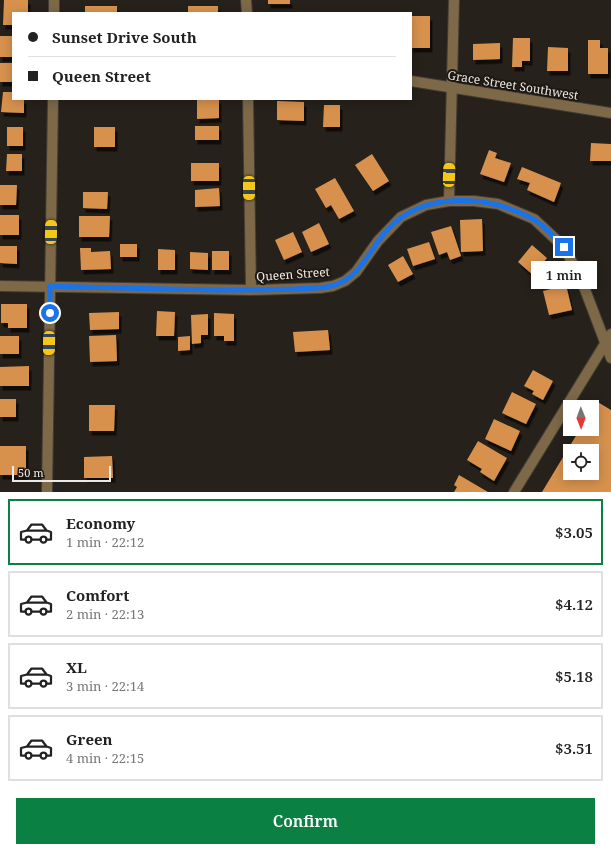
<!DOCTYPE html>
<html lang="en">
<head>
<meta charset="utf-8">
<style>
	:root { --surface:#fff; --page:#f6f6f6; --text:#222; --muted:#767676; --line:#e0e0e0; --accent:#0b8043 }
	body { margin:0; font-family:"Noto Serif",serif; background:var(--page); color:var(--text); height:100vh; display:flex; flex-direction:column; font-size:15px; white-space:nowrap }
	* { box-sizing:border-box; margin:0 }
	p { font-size:13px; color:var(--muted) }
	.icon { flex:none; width:22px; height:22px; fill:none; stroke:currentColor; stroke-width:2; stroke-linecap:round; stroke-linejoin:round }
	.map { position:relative; height:492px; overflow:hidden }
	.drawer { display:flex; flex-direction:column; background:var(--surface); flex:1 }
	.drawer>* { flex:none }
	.banner { position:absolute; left:12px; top:12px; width:400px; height:88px; border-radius:0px; box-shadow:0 2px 10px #0003; display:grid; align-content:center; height:88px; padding:0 16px; background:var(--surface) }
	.needle { width:26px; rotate:179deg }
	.tools { position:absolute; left:563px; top:400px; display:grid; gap:8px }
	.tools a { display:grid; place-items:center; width:36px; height:36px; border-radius:0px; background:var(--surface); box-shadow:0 2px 10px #0003; font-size:20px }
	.scale { position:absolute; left:12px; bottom:10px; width:99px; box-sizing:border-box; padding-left:4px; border:2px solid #ece8e4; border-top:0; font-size:11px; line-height:14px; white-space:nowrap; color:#ece8e4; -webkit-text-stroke:3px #1d1811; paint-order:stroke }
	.end { position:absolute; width:18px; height:18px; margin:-9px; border:5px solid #1a73e8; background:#fff; box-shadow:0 0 0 2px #fff }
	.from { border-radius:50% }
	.bubble { position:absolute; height:28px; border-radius:0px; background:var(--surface); box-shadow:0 2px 10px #0003; font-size:13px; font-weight:600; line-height:28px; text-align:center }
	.car { position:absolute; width:12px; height:24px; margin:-12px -6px; border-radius:5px; box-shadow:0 0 3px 1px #0007; background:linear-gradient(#f5c518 24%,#345 0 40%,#f5c518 0 76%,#345 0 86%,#f5c518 0) }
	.banner b { display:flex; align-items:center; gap:14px; height:38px; font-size:15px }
	.banner b+b { border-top:1px solid var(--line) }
	.banner i { width:10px; height:10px; background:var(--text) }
	ul { padding:7px 0 0; list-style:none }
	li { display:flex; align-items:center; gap:12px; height:66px; margin:0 8px 6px; padding:0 8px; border:2px solid var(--line); border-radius:0px }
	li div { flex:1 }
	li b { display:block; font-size:15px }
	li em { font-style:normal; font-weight:600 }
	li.selected { border-color:var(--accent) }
	li>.icon { width:36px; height:36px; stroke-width:1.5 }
	.primary-button { display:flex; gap:8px; margin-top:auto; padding:8px 16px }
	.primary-button a { flex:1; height:46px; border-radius:0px; background:var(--accent); color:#fff; font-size:16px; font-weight:600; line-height:46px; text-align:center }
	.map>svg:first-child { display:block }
</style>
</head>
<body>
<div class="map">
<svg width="611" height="492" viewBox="0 0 611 492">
	<defs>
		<filter id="shadow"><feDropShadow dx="2.5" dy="4.5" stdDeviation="0" flood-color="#0009"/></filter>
	</defs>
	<rect width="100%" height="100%" fill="#26211a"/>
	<path fill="#d7914e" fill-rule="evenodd" filter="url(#shadow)" d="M4 0H28V13H13V25H3Z
		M268 0H290V4H268Z
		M85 6H117V13H85Z
		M188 6H218V13H188Z
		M411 16H430V48H411Z
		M0 36H13V57H0Z
		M513 38H530V61H522V67H512Z
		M588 40H600V48H608V74H588Z
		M500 43V59L473 60V44Z
		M548 47 568 48V71H547Z
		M0 63H13V82H0Z
		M3 92H13V99H24V113L1 112Z
		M197 99H219V118L197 119Z
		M277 101 304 102V121L277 120Z
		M324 105H340V127H323Z
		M195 126H219V140H195Z
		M7 127H23V146H7Z
		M94 127H115V147H94Z
		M591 143 611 144V161H590Z
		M489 150 497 153 495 158 511 163 504 182 480 174Z
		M7 154H22V171H6Z
		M372 154 389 181 373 191 355 165Z
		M191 163H219V181H191Z
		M522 167 561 183 554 202 527 190 530 183 517 179Z
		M335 178 354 211 339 219 331 205 326 208 315 189Z
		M0 185H17L16 205H0Z
		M219 188 220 206 195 207V190Z
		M83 192H108L107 209 83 208Z
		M0 215H19V235H0Z
		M79 216H110L109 237H79Z
		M482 219 483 251 461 252 460 220Z
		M319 223 329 244 311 252 302 232Z
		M451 226 461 256 450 260 447 252 439 255 431 232Z
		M293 232 302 252 284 260 275 240Z
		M429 242 435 259 413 266 407 249Z
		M120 244H137V257H120Z
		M532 245 547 258 533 275 518 262Z
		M0 246H17V264L0 263Z
		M80 248H91V252L110 251 111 269 81 270Z
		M158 249 175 250V270H158Z
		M212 251H229V270H212Z
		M190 252 208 253V270L190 269Z
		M403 256 413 274 398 282 388 265Z
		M566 285 572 310 549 315 543 291Z
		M1 304H27V328H8V323H1Z
		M157 311 175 312 174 336H156Z
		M119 312V329L90 330 89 313Z
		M214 313 234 314V341H224V336H214Z
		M208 314V335H201V343L192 344 191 315Z
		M328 330 330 350 295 352 293 332Z
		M116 335 117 361 90 362 89 336Z
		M0 336H19V354H0Z
		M190 336V350L178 351V337Z
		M29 366V386H0V367Z
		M533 370 553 381 543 400 532 394 534 391 524 386Z
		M512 392 536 404 526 424 502 413Z
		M0 399H16V417H0Z
		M596 401 611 410V492H542L580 429H592V408ZM570 451H592V473H570Z
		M89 405H115L114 431H89Z
		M494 419 520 431 511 451 485 439Z
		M478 441 507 458 494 481 480 472 482 469 467 460Z
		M0 446H26V475H0Z
		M112 456 113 478H84V457Z
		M459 475 488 492H454L457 487 454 485Z"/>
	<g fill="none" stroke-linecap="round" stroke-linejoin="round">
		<g stroke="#423d36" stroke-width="12">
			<path id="minor" d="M246 0 247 13
				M54 13V0
				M411 81 611 113
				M248 99 251 290
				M449 201 454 0
				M0 286 251 290 320 288 333 286 345 281 356 272 378 241 401 217 426 205 449 201H474L498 204 534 219 564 247 581 279 611 358
				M47 492 53 99
				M514 492 611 334"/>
		</g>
		<use href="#minor" stroke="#7d6948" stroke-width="10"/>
	</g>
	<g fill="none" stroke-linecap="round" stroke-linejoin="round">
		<path stroke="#1a73e8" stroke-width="5" d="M50 313V286C106 288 161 289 217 290 242 290 267 290 292 289 305 288 318 289 331 286 359 280 370 249 387 230 424 190 489 195 533 219 544 225 555 238 564 247"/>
	</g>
	<g text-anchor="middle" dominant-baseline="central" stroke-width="4" stroke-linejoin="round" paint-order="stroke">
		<g font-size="12" fill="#ece8e4" stroke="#1d1811">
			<text transform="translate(513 85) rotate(9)">Grace Street Southwest</text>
			<text transform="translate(293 274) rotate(-4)">Queen Street</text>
		</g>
	</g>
</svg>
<div class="tools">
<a><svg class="needle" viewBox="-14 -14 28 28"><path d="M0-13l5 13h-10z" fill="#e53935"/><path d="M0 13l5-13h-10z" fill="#767676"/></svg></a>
<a><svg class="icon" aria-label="locate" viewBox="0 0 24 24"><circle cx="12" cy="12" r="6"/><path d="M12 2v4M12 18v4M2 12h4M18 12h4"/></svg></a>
</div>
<div class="scale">50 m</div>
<i class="end from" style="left:50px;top:313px"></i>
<i class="end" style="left:564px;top:247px"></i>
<div class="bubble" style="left:531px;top:261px;width:66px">1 min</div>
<i class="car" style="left:449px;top:175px;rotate:2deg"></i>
<i class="car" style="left:249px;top:188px;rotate:180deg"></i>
<i class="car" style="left:51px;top:232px;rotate:1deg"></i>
<i class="car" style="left:49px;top:343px;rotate:181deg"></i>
<div class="banner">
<b><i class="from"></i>Sunset Drive South</b>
<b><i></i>Queen Street</b>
</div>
</div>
<section class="drawer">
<ul>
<li class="selected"><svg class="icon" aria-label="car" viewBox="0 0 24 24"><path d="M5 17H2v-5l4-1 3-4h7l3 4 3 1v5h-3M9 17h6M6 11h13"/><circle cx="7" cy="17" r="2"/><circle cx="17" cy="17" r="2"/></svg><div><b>Economy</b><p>1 min · 22:12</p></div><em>$3.05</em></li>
<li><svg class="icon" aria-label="car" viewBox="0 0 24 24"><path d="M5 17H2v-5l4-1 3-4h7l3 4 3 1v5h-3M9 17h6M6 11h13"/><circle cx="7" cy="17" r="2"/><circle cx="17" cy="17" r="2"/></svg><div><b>Comfort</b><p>2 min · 22:13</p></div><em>$4.12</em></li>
<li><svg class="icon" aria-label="car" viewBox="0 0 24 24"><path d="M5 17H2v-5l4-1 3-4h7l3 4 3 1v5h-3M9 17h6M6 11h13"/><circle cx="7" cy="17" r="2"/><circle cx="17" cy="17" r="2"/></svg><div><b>XL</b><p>3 min · 22:14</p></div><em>$5.18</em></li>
<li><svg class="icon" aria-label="car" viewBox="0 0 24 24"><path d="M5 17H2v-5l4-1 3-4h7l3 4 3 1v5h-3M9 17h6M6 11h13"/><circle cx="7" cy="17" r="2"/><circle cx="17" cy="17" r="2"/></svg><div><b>Green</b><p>4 min · 22:15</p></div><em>$3.51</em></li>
</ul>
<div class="primary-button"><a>Confirm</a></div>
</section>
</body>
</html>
